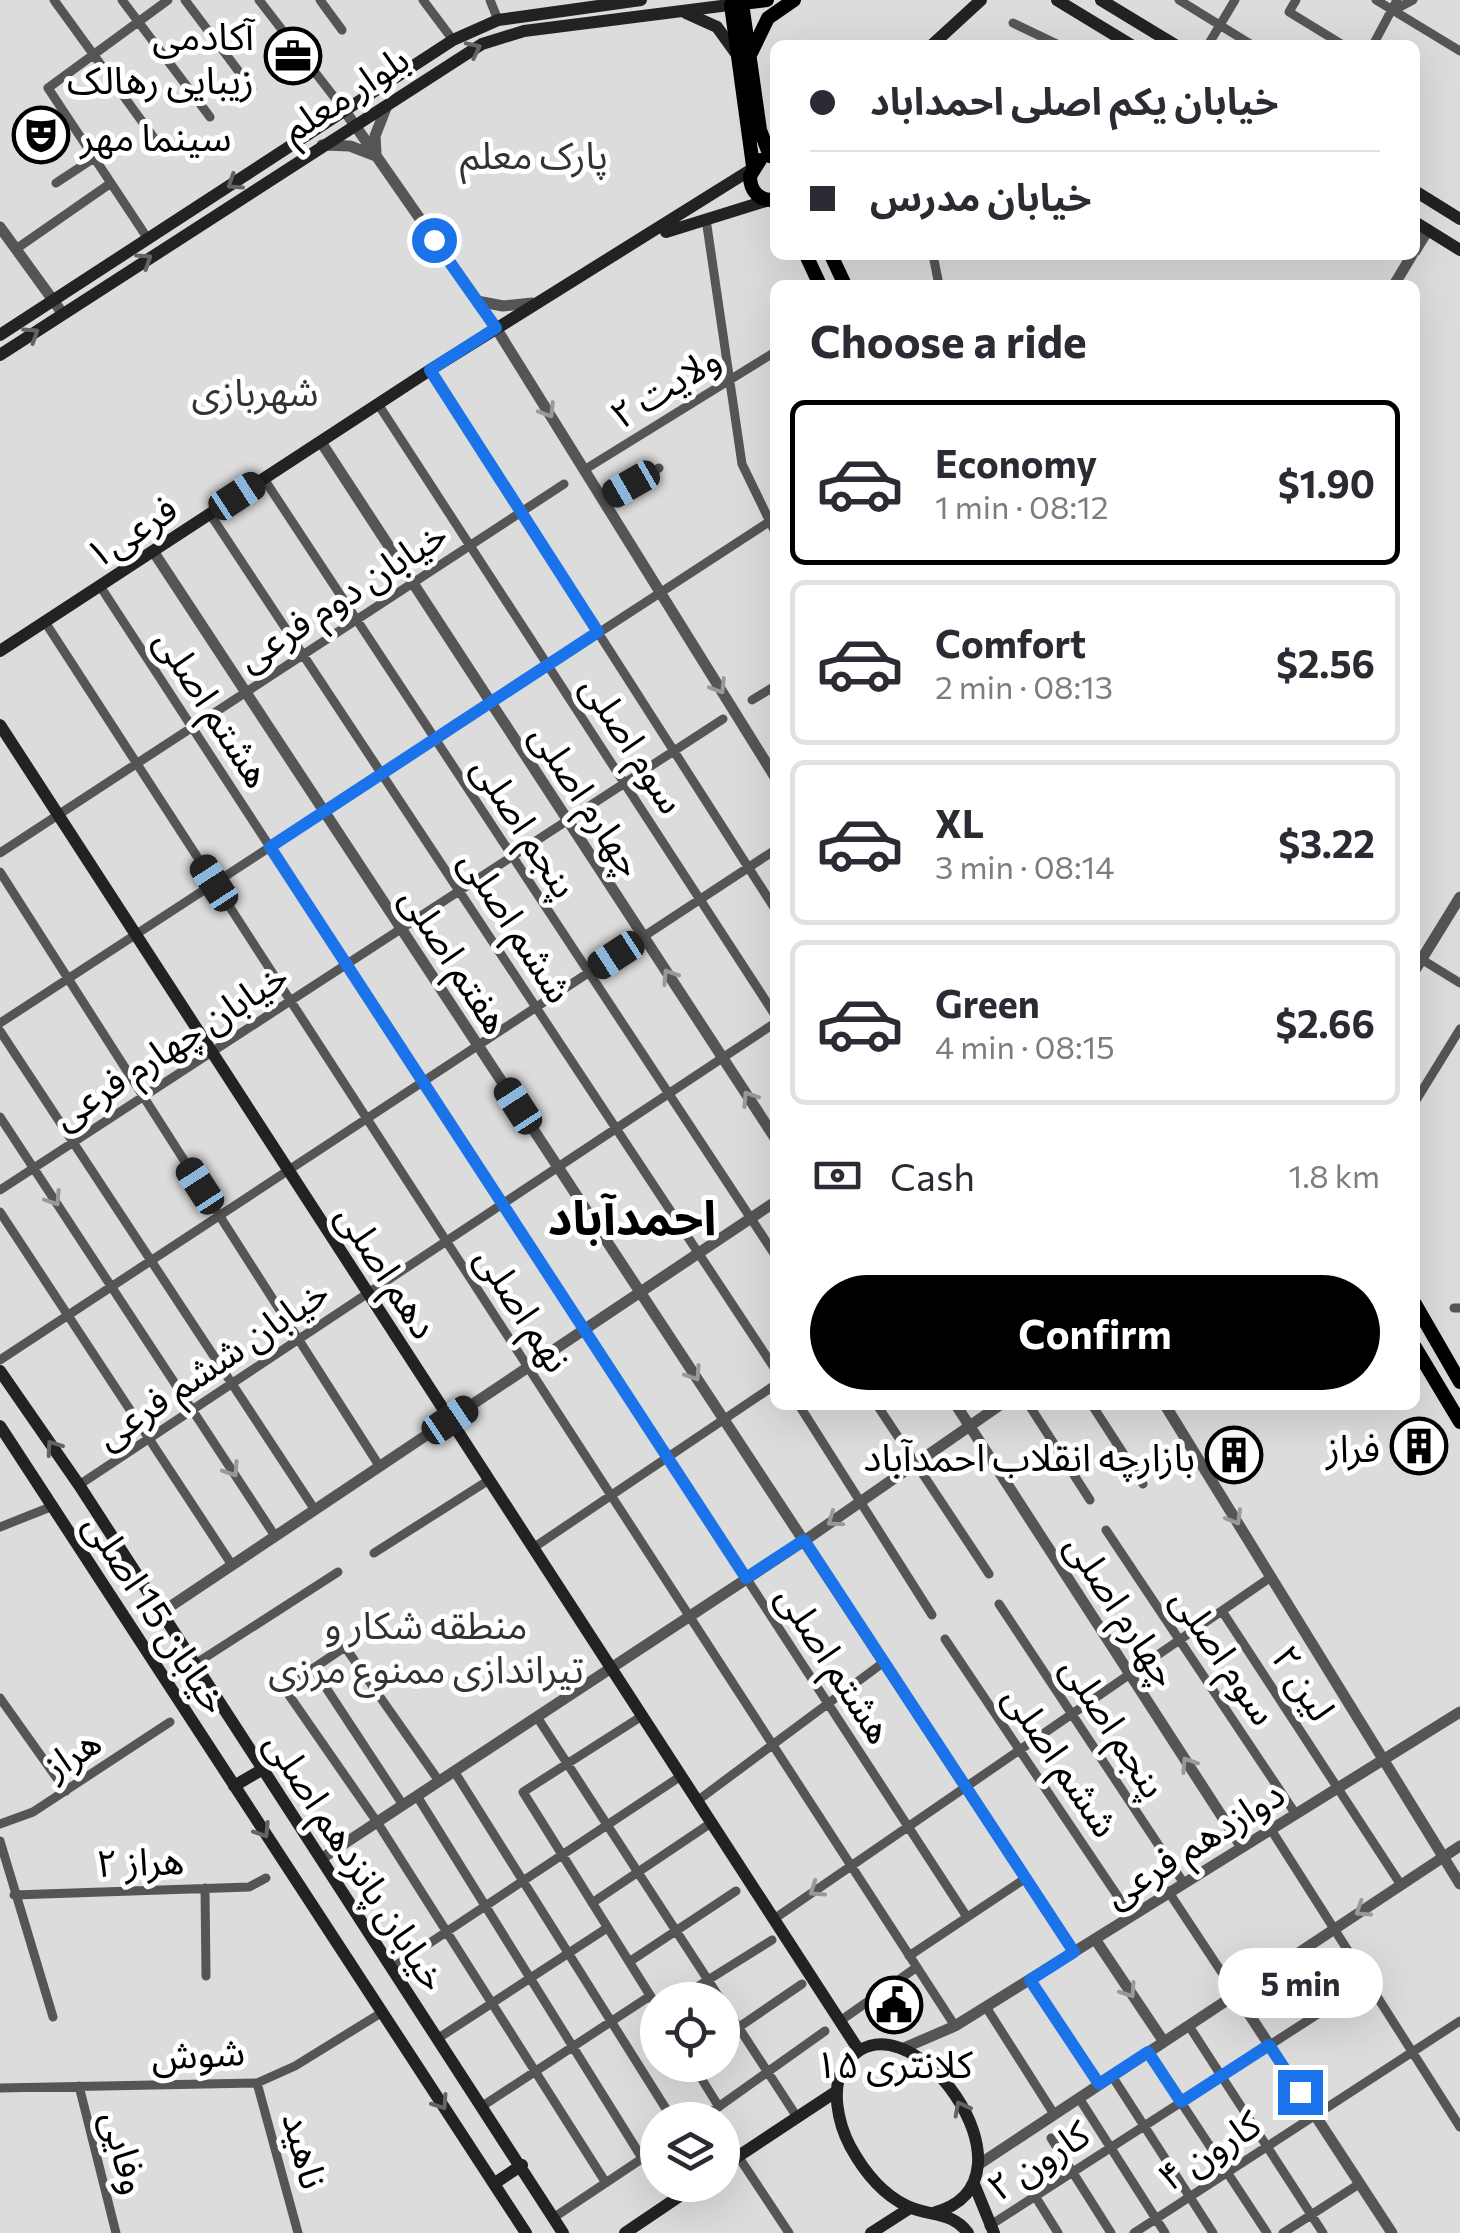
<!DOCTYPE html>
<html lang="en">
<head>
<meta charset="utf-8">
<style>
	:root { --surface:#fff; --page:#f2f2f3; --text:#2b2b33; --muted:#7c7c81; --line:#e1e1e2; --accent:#000 }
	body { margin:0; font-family:Commissioner,"Noto Sans Arabic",sans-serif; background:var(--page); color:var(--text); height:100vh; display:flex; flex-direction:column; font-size:38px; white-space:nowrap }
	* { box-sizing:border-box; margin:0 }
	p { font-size:32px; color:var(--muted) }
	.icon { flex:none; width:55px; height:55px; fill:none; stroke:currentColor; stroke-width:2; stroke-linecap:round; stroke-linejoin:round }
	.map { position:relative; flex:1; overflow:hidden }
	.sheet { position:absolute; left:770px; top:280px; width:650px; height:1130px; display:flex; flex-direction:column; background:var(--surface); border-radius:15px; box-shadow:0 10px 40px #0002 }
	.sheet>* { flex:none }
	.hud { position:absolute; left:770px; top:40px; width:650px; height:220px; border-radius:15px; box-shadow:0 10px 40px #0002; display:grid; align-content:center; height:220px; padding:0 40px; background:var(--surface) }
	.controls { position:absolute; left:640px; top:1982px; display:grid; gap:20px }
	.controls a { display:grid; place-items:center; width:100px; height:100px; border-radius:50%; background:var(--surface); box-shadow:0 10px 40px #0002; font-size:50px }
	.end { position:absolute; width:45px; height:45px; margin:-22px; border:12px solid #1a73e8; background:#fff; box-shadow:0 0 0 5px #fff }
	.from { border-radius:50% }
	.bubble { position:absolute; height:70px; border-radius:35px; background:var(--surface); box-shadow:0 10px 40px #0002; font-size:32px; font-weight:700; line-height:70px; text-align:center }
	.car { position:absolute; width:30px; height:60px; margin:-30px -15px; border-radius:12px; box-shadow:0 0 8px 2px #0007; background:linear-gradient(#222 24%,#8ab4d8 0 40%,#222 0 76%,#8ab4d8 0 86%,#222 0) }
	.hud b { display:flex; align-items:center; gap:35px; height:95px; font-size:38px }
	.hud b+b { border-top:2px solid var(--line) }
	.hud i { width:25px; height:25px; background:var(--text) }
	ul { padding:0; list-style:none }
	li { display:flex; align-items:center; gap:30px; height:165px; margin:0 20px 15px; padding:0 20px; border:5px solid var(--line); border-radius:15px }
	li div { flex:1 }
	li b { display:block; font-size:38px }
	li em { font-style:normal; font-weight:700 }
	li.current { border-color:var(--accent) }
	li>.icon { width:90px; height:90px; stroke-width:1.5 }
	h2 { padding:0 40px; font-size:45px; line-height:120px }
	.pay { display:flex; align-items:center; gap:25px; height:110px; padding:0 40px; font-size:38px }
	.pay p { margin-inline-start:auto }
	.action { display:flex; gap:20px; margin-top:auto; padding:20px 40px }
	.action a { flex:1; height:115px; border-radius:60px; background:var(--accent); color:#fff; font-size:40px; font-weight:700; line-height:115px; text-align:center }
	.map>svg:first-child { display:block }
</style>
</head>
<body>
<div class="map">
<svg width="1460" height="2233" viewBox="0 0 1460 2233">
	<rect width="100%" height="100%" fill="#fff"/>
	<path fill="#dcdcdc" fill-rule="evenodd" d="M0 0H1460V2233H0ZM775 45H1415V255H775ZM775 285H1415V1405H775ZM658 2000H722V2065H658ZM658 2120H722V2185H658Z"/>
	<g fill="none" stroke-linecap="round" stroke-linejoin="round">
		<g stroke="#dbdbdb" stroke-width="19">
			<path id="primary" d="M767 0 742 3 760 130 770 156
				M731 5 753 166
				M751 53 768 18 794 0
				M760 160 750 176C750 191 759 201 775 200
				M806 255 820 285
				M831 255 845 285
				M1415 1304 1460 1382
				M1415 1347 1460 1422"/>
		</g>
		<path stroke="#555" stroke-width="9" d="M54 0 162 149
			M122 0 210 117
			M185 0 252 89
			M259 0 345 111
			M320 0 342 30
			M423 0 453 40
			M490 0 498 20
			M1179 0 1252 45
			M1296 0 1289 12 1343 45
			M1376 0 1460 51
			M1394 10 1413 0
			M1013 23 1059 45
			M1208 45 1235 0
			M1373 45 1397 0
			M56 183 94 158
			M706 219 742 464 775 532
			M148 239 48 88 168 0
			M16 249 111 183
			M933 255 939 285
			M430 370 775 909
			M378 404 775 1015
			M584 470 775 352
			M264 479 775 1255
			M603 501 659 468
			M210 514 775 1369
			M100 586 967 1917
			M45 622 955 2026
			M752 700 775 686
			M0 853 564 484
			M0 872 380 1467
			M1421 959 1460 983
			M0 1023 775 518
			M0 1031 315 1510
			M1415 1102 1460 1029
			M0 1117 275 1536
			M0 1190 723 719
			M0 1212 232 1565
			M1454 1308H1460
			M0 1360 775 850
			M799 1405 932 1615
			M877 1405 989 1574
			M1029 1405 1090 1500
			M1092 1405 1143 1484
			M79 1485 775 1023
			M0 1527 53 1506
			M1106 1530 1295 1813
			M533 1548 775 1385
			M374 1553 489 1480
			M999 1604 1183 1882
			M1222 1611 1401 1885
			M945 1639 1131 1916
			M195 1664 338 1572
			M313 1668 403 1805
			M0 1698 66 1791
			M642 1716 523 1792 658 2008
			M537 1717 721 2000
			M454 1771 673 2120
			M439 1781 345 1647 284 1688 377 1822 606 2183
			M417 1796 642 2158
			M697 1801 884 1662
			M0 1824 33 1812 170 1722
			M1270 1828 1460 2127
			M0 1841 53 2017
			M205 1888 206 1976
			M1168 1891 1236 1994
			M14 1895 249 1887 266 1878
			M592 1903 711 1823
			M774 1919 1271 1577
			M909 1956 1026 1878
			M629 1962 736 1891
			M392 1968 681 1776
			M1030 1980 1099 2085
			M676 2000 772 1940
			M722 2002 797 2117
			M986 2007 1054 2114
			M840 2021 917 1967
			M1189 2026 1323 2233
			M739 2027 802 1984
			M437 2039 607 1928
			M1148 2052 1267 2233
			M693 2065 719 2107
			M1112 2076 1213 2233
			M257 2083 298 2233
			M79 2086 116 2233
			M0 2088 257 2083 295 2066 381 2013
			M1079 2098 1165 2233
			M481 2107 650 1996
			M700 2120 825 2031
			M1051 2138 1111 2233
			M738 2156 789 2233
			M1035 2196 1058 2233
			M553 2218 658 2148
			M989 2226 1366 1983
			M1134 2233 1460 2021
			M1283 2233 1359 2184"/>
		<path stroke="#555" stroke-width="11" d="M345 111 496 328 775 777
			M322 145 350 146 376 156
			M376 152 375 136 386 108
			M0 227 63 314
			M1415 251 1428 230
			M1394 285 1412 255
			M477 301 503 306 532 303
			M321 442 775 1138
			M153 551 1074 1952
			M1415 970 1460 897
			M956 1405 1241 1846
			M1165 1405 1460 1884
			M162 1612 775 1202
			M321 1859 804 1541 1000 1405
			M1095 1939 1164 2042
			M1236 1994 1392 2233
			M904 2048 955 2026 1460 1712
			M978 2165 1460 1846"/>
		<path stroke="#222" stroke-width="12" d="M1057 0 1131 45
			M1101 0 1175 45
			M686 13 717 27 735 52
			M932 45 981 0
			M1415 191 1460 219
			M1415 222 1460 250
			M666 232 769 200
			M0 335 453 40 498 20 641 0
			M0 355 482 44 524 31 737 4
			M0 651 430 370 752 169
			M0 725 858 2049
			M0 1371 79 1485 563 2233
			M0 1426 526 2233
			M234 1786 263 1769
			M722 2167 837 2091
			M495 2183 522 2165
			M974 2184 994 2233
			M933 2213C1053 2182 902 1980 845 2065 830 2087 838 2123 850 2146 863 2170 882 2194 907 2206 930 2217 952 2211 968 2233
			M625 2233 696 2185
			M871 2233 910 2208"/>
		<use href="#primary" stroke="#000" stroke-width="14"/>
	</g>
	<defs><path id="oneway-chevron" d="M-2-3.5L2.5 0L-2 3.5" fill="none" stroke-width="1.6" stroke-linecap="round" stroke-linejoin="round" transform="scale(2.5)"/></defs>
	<g stroke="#646464">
		<use href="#oneway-chevron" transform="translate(474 49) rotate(-26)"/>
		<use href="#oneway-chevron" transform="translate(234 183) rotate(147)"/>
		<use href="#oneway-chevron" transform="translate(145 260) rotate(-33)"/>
		<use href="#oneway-chevron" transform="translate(32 334) rotate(-33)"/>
		<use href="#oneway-chevron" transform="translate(53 1447) rotate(-125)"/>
		<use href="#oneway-chevron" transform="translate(263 1831) rotate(57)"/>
		<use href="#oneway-chevron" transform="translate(441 2103) rotate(56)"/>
		<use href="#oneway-chevron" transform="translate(961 2108) rotate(-118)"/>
	</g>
	<g stroke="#999">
		<use href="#oneway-chevron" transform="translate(548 411) rotate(58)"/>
		<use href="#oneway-chevron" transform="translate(719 687) rotate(58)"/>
		<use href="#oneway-chevron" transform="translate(669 976) rotate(-123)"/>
		<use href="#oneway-chevron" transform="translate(749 1098) rotate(-123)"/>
		<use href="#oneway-chevron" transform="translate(54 1199) rotate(57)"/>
		<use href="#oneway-chevron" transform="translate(694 1374) rotate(57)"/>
		<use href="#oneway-chevron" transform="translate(232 1470) rotate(57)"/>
		<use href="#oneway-chevron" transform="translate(1235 1518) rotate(59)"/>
		<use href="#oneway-chevron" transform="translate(834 1520) rotate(145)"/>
		<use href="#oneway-chevron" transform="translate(1188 1764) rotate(-123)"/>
		<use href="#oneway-chevron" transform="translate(816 1890) rotate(146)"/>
		<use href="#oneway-chevron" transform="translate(1362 1910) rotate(147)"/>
		<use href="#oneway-chevron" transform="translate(1129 1991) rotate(56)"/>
	</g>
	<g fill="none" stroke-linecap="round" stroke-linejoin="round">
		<path stroke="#1a73e8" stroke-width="12" d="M434 240 496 328 430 370 598 632 270 847 746 1578 804 1540 1074 1952 1030 1980 1099 2084 1148 2052 1181 2102 1269 2045 1300 2092"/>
	</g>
	<defs>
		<g id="office-ring" transform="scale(2.875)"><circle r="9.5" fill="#fff" stroke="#000" stroke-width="1.5"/><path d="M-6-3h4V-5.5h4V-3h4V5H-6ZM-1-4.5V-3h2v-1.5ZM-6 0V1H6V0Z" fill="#000"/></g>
		<g id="theatre-ring" transform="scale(2.875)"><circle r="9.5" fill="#fff" stroke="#000" stroke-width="1.5"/><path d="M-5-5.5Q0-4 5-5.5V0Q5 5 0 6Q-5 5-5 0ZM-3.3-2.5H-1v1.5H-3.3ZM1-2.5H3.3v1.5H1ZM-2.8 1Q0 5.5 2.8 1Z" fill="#000"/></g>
		<g id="building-ring" transform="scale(2.875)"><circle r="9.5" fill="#fff" stroke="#000" stroke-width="1.5"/><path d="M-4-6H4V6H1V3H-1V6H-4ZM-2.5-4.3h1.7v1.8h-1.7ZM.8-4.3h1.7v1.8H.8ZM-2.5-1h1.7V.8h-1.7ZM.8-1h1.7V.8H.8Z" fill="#000"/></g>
		<g id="civic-ring" transform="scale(2.875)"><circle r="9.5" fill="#fff" stroke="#000" stroke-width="1.5"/><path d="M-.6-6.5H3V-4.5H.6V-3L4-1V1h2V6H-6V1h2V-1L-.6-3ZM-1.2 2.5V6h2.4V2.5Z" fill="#000"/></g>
	</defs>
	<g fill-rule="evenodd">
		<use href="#office-ring" x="293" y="56"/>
		<use href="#theatre-ring" x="41" y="135"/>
		<use href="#building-ring" x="1419" y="1446"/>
		<use href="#building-ring" x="1234" y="1455"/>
		<use href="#civic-ring" x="894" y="2005"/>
	</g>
	<g text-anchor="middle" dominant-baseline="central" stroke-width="10" stroke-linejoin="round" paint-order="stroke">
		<g font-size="38" fill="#000" stroke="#fff" text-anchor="end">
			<text x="254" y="34">آکادمی<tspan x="254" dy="44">زیبایی رهالک</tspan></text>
			<text x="80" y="135" text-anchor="start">سینما مهر</text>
			<text x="1380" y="1446">فراز</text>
			<text x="1195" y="1455">بازارچه انقلاب احمدآباد</text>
			<text x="894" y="2062" text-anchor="middle">کلانتری ۱۵</text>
		</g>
		<g font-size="38" fill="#000" stroke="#fff">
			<text transform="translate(344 92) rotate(-33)">بلوار معلم</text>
			<text transform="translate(664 385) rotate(-32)">ولایت ۲</text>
			<text transform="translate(130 530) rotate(-33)">فرعی۱</text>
			<text transform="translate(341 594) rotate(-33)">خیابان دوم فرعی</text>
			<text transform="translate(215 707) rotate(57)">هشتم اصلی</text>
			<text transform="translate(635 743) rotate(57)">سوم اصلی</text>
			<text transform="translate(589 799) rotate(57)">چهارم اصلی</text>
			<text transform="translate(527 826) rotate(57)">پنجم اصلی</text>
			<text transform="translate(518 925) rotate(57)">ششم اصلی</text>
			<text transform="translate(457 959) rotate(57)">هفتم اصلی</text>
			<text transform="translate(169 1044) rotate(-33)">خیابان چهارم فرعی</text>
			<text transform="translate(389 1270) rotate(57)">دهم اصلی</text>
			<text transform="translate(525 1308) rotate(57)">نهم اصلی</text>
			<text transform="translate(211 1362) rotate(-34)">خیابان ششم فرعی</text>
			<text transform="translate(1124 1609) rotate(57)">چهارم اصلی</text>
			<text transform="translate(158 1612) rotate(57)">خیابان 15 اصلی</text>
			<text transform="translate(1226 1655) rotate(56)">سوم اصلی</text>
			<text transform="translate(837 1663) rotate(57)">هشتم اصلی</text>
			<text transform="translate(1305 1682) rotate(57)">لین ۲</text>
			<text transform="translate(1116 1726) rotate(57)">پنجم اصلی</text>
			<text transform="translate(71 1752) rotate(-33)">هراز</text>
			<text transform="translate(1063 1760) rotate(56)">ششم اصلی</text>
			<text transform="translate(1193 1842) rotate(-32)">دوازدهم فرعی</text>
			<text transform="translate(140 1860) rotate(-2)">هراز ۲</text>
			<text transform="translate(358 1860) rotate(57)">خیابان پانزدهم اصلی</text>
			<text transform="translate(198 2052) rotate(-3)">شوش</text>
			<text transform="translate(1208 2149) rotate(-33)">کارون ۴</text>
			<text transform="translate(307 2150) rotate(75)">ناهید</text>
			<text transform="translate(127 2152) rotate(75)">وفایی</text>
			<text transform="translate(1037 2159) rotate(-33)">کارون ۲</text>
		</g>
		<g font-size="38" fill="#333" stroke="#fff">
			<text x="534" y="153">پارک معلم</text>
			<text x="255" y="390">شهربازی</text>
			<text x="426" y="1623">منطقه شکار و<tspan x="426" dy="44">تیراندازی ممنوع مرزی</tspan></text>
		</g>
		<g font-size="48" font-weight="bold" fill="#000" stroke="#fff">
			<text x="632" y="1215">احمدآباد</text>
		</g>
	</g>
</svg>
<div class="controls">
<a><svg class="icon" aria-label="locate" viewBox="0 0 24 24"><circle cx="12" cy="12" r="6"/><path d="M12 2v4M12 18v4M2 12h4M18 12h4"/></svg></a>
<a><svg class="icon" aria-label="layers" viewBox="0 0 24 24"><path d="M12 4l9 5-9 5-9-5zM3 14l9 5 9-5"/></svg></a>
</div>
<i class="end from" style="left:434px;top:240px"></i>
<i class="end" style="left:1300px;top:2092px"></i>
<div class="bubble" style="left:1218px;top:1948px;width:165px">5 min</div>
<i class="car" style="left:631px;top:484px;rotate:240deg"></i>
<i class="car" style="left:237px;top:496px;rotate:57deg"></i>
<i class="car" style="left:214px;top:883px;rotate:327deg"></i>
<i class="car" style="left:616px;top:955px;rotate:237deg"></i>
<i class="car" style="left:518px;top:1106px;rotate:327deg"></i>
<i class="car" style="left:200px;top:1186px;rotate:327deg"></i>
<i class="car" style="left:450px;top:1420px;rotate:56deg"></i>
<div class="hud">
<b><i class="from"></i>خیابان یکم اصلی احمداباد</b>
<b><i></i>خیابان مدرس</b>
</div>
<section class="sheet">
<h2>Choose a ride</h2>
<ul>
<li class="current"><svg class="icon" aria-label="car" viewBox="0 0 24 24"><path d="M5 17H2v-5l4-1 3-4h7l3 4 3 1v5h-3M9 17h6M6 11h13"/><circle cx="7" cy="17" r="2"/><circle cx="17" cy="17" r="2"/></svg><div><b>Economy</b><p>1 min · 08:12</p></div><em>$1.90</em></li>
<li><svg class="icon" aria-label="car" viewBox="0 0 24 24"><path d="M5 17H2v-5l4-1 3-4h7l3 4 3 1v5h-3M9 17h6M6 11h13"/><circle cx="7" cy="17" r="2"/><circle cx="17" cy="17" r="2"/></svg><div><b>Comfort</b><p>2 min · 08:13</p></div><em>$2.56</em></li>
<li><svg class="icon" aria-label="car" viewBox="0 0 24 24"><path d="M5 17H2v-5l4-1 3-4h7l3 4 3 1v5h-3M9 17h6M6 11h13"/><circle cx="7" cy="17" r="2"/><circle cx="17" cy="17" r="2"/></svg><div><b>XL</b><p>3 min · 08:14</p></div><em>$3.22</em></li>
<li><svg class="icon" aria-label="car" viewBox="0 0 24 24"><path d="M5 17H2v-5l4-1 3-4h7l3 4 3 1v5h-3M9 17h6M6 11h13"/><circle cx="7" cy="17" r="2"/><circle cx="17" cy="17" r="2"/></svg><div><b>Green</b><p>4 min · 08:15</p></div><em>$2.66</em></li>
</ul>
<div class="pay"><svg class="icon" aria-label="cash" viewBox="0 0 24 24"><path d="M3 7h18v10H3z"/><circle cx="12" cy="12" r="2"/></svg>Cash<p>1.8 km</p></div>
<div class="action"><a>Confirm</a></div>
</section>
</div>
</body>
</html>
